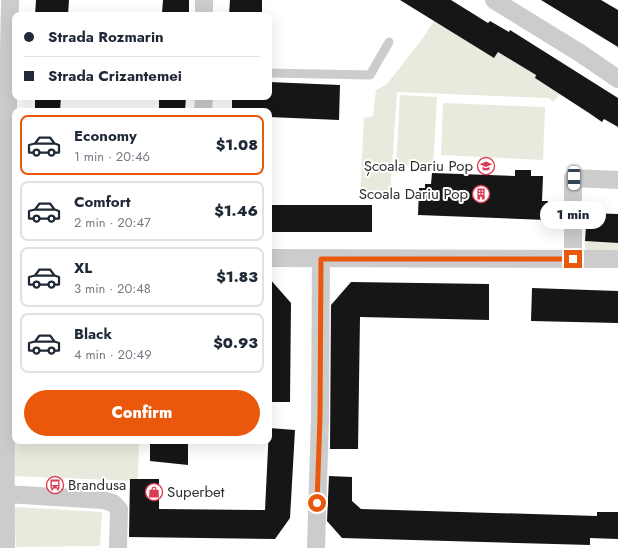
<!DOCTYPE html>
<html lang="en">
<head>
<meta charset="utf-8">
<style>
	:root { --surface:#fff; --page:#f6f6f7; --text:#1f2937; --muted:#747a83; --line:#e0e1e3; --accent:#ea580c }
	body { margin:0; font-family:Jost,sans-serif; background:var(--page); color:var(--text); height:100vh; display:flex; flex-direction:column; font-size:15px; white-space:nowrap }
	* { box-sizing:border-box; margin:0 }
	p { font-size:13px; color:var(--muted) }
	.icon { flex:none; width:22px; height:22px; fill:none; stroke:currentColor; stroke-width:2; stroke-linecap:round; stroke-linejoin:round }
	.map { position:relative; flex:1; overflow:hidden }
	.sheet { position:absolute; left:12px; top:108px; width:260px; height:336px; display:flex; flex-direction:column; background:var(--surface); border-radius:8px; box-shadow:0 4px 16px #0002 }
	.sheet>* { flex:none }
	.guide { position:absolute; left:12px; top:12px; width:260px; height:88px; border-radius:8px; box-shadow:0 4px 16px #0002; display:grid; align-content:center; height:88px; padding:0 12px; background:var(--surface) }
	.end { position:absolute; width:18px; height:18px; margin:-9px; border:5px solid #ea580c; background:#fff; box-shadow:0 0 0 2px #fff }
	.from { border-radius:50% }
	.bubble { position:absolute; height:28px; border-radius:14px; background:var(--surface); box-shadow:0 4px 16px #0002; font-size:13px; font-weight:800; line-height:28px; text-align:center }
	.car { position:absolute; width:12px; height:24px; margin:-12px -6px; border-radius:5px; box-shadow:0 0 3px 1px #0007; background:linear-gradient(#fff 24%,#345 0 40%,#fff 0 76%,#345 0 86%,#fff 0) }
	.guide b { display:flex; align-items:center; gap:14px; height:38px; font-size:15px }
	.guide b+b { border-top:1px solid var(--line) }
	.guide i { width:10px; height:10px; background:var(--text) }
	ul { padding:7px 0 0; list-style:none }
	li { display:flex; align-items:center; gap:12px; height:60px; margin:0 8px 6px; padding:0 4px; border:2px solid var(--line); border-radius:8px }
	li div { flex:1 }
	li b { display:block; font-size:15px }
	li em { font-style:normal; font-weight:800 }
	li.current { border-color:var(--accent) }
	li>.icon { width:36px; height:36px; stroke-width:1.5 }
	.action { display:flex; gap:8px; margin-top:auto; padding:8px 12px }
	.action a { flex:1; height:46px; border-radius:24px; background:var(--accent); color:#fff; font-size:16px; font-weight:800; line-height:46px; text-align:center }
	.map>svg:first-child { display:block }
</style>
</head>
<body>
<div class="map">
<svg width="618" height="548" viewBox="0 0 618 548">
	<rect width="100%" height="100%" fill="#fff"/>
	<path fill="#e6ebdd" d="M434 21 494 58 498 52 536 75 535 78 560 94 553 102 549 98 397 92 390 195 360 194 364 118 373 116 376 90 387 84 423 38Z
		M400 95 437 97 433 167 396 165Z
		M443 103 545 107 543 160 441 155Z
		M585 241 618 243V259L585 258Z
		M14 269 15 441H139L138 481 11 476Z
		M14 507 102 512 100 546 16 547Z"/>
	<path fill="#161616" d="M36 0H69L68 15H35Z
		M163 0H189V14L162 13Z
		M230 0H262V15H229Z
		M400 0H451L488 23 490 21 509 32 510 30 618 98V127L604 119 602 122 589 113 535 78 536 75 498 52 494 58Z
		M541 0H601L618 10V47Z
		M269 82 340 85 339 120 269 117V111H232V97H269Z
		M35 97H61L60 111H35Z
		M159 97H186L185 111H159Z
		M515 170H531V176H543L542 201H548L547 220 418 215 419 188H425V184H431L432 173 515 176Z
		M269 205H372V232H269Z
		M587 213 618 214V243L585 241Z
		M269 278 291 303 290 402H269Z
		M351 282 489 284V320L360 317 358 449H330L331 305Z
		M532 288 618 291V323L531 321Z
		M269 428 295 430 290 518 275 539 129 537 130 479H159V509L265 510Z
		M150 441H188V465L150 461Z
		M329 476 352 477V501L361 509 597 516V512H618V539L590 538V545L342 538 327 521Z"/>
	<g fill="none" stroke-linecap="round" stroke-linejoin="round">
		<path stroke="#ccc" stroke-width="9" d="M269 73 370 75 389 42"/>
		<path stroke="#ccc" stroke-width="18" d="M494 0 580 53 618 79
			M204 15V0
			M203 111 204 97
			M269 258 618 259
			M573 259V178L618 180
			M6 494 103 500 113 503 119 509 118 548
			M6 548 5 258 10 0
			M316 548 320 417 321 259"/>
	</g>
	<g fill="none" stroke-linecap="round" stroke-linejoin="round">
		<path stroke="#ea580c" stroke-width="5" d="M317 503 320 417 321 259H573"/>
	</g>
	<defs>
		<g id="school-ring" transform="scale(0.9)"><circle r="9.5" fill="#fff" stroke="#db3b51" stroke-width="1.5"/><path d="M0-5L7-2L0 1L-7-2ZM-4 1L0 2.5L4 1V4Q0 6-4 4Z" fill="#db3b51"/></g>
		<g id="building-ring" transform="scale(0.9)"><circle r="9.5" fill="#fff" stroke="#db3b51" stroke-width="1.5"/><path d="M-4-6H4V6H1V3H-1V6H-4ZM-2.5-4.3h1.7v1.8h-1.7ZM.8-4.3h1.7v1.8H.8ZM-2.5-1h1.7V.8h-1.7ZM.8-1h1.7V.8H.8Z" fill="#db3b51"/></g>
		<g id="bus-ring" transform="scale(0.9)"><circle r="9.5" fill="#fff" stroke="#db3b51" stroke-width="1.5"/><path d="M-5-6H5V4H4V6H2V4H-2V6H-4V4H-5ZM-3.5-4V0h7V-4ZM-3.5 1.2v1.5H-2V1.2ZM2 1.2v1.5H3.5V1.2Z" fill="#db3b51"/></g>
		<g id="shop-ring" transform="scale(0.9)"><circle r="9.5" fill="#fff" stroke="#db3b51" stroke-width="1.5"/><path d="M-5-2.5h2.3a2.7 3.5 0 0 1 5.4 0H5L5.5 6h-11ZM-1.5-2.5h3a1.5 2.3 0 0 0-3 0Z" fill="#db3b51"/></g>
	</defs>
	<g fill-rule="evenodd">
		<use href="#school-ring" x="486" y="166"/>
		<use href="#building-ring" x="481" y="194"/>
		<use href="#bus-ring" x="55" y="485"/>
		<use href="#shop-ring" x="154" y="492"/>
	</g>
	<g text-anchor="middle" dominant-baseline="central" stroke-width="4" stroke-linejoin="round" paint-order="stroke">
		<g font-size="15" fill="#2f2f2f" stroke="#fff" text-anchor="end">
			<text x="473" y="166">Școala Dariu Pop</text>
			<text x="468" y="194">Scoala Dariu Pop</text>
			<text x="68" y="485" text-anchor="start">Brandusa</text>
			<text x="167" y="492" text-anchor="start">Superbet</text>
		</g>
	</g>
</svg>
<i class="end from" style="left:317px;top:503px"></i>
<i class="end" style="left:573px;top:259px"></i>
<div class="bubble" style="left:540px;top:201px;width:66px">1 min</div>
<i class="car" style="left:574px;top:178px;rotate:180deg"></i>
<div class="guide">
<b><i class="from"></i>Strada Rozmarin</b>
<b><i></i>Strada Crizantemei</b>
</div>
<section class="sheet">
<ul>
<li class="current"><svg class="icon" aria-label="car" viewBox="0 0 24 24"><path d="M5 17H2v-5l4-1 3-4h7l3 4 3 1v5h-3M9 17h6M6 11h13"/><circle cx="7" cy="17" r="2"/><circle cx="17" cy="17" r="2"/></svg><div><b>Economy</b><p>1 min · 20:46</p></div><em>$1.08</em></li>
<li><svg class="icon" aria-label="car" viewBox="0 0 24 24"><path d="M5 17H2v-5l4-1 3-4h7l3 4 3 1v5h-3M9 17h6M6 11h13"/><circle cx="7" cy="17" r="2"/><circle cx="17" cy="17" r="2"/></svg><div><b>Comfort</b><p>2 min · 20:47</p></div><em>$1.46</em></li>
<li><svg class="icon" aria-label="car" viewBox="0 0 24 24"><path d="M5 17H2v-5l4-1 3-4h7l3 4 3 1v5h-3M9 17h6M6 11h13"/><circle cx="7" cy="17" r="2"/><circle cx="17" cy="17" r="2"/></svg><div><b>XL</b><p>3 min · 20:48</p></div><em>$1.83</em></li>
<li><svg class="icon" aria-label="car" viewBox="0 0 24 24"><path d="M5 17H2v-5l4-1 3-4h7l3 4 3 1v5h-3M9 17h6M6 11h13"/><circle cx="7" cy="17" r="2"/><circle cx="17" cy="17" r="2"/></svg><div><b>Black</b><p>4 min · 20:49</p></div><em>$0.93</em></li>
</ul>
<div class="action"><a>Confirm</a></div>
</section>
</div>
</body>
</html>
